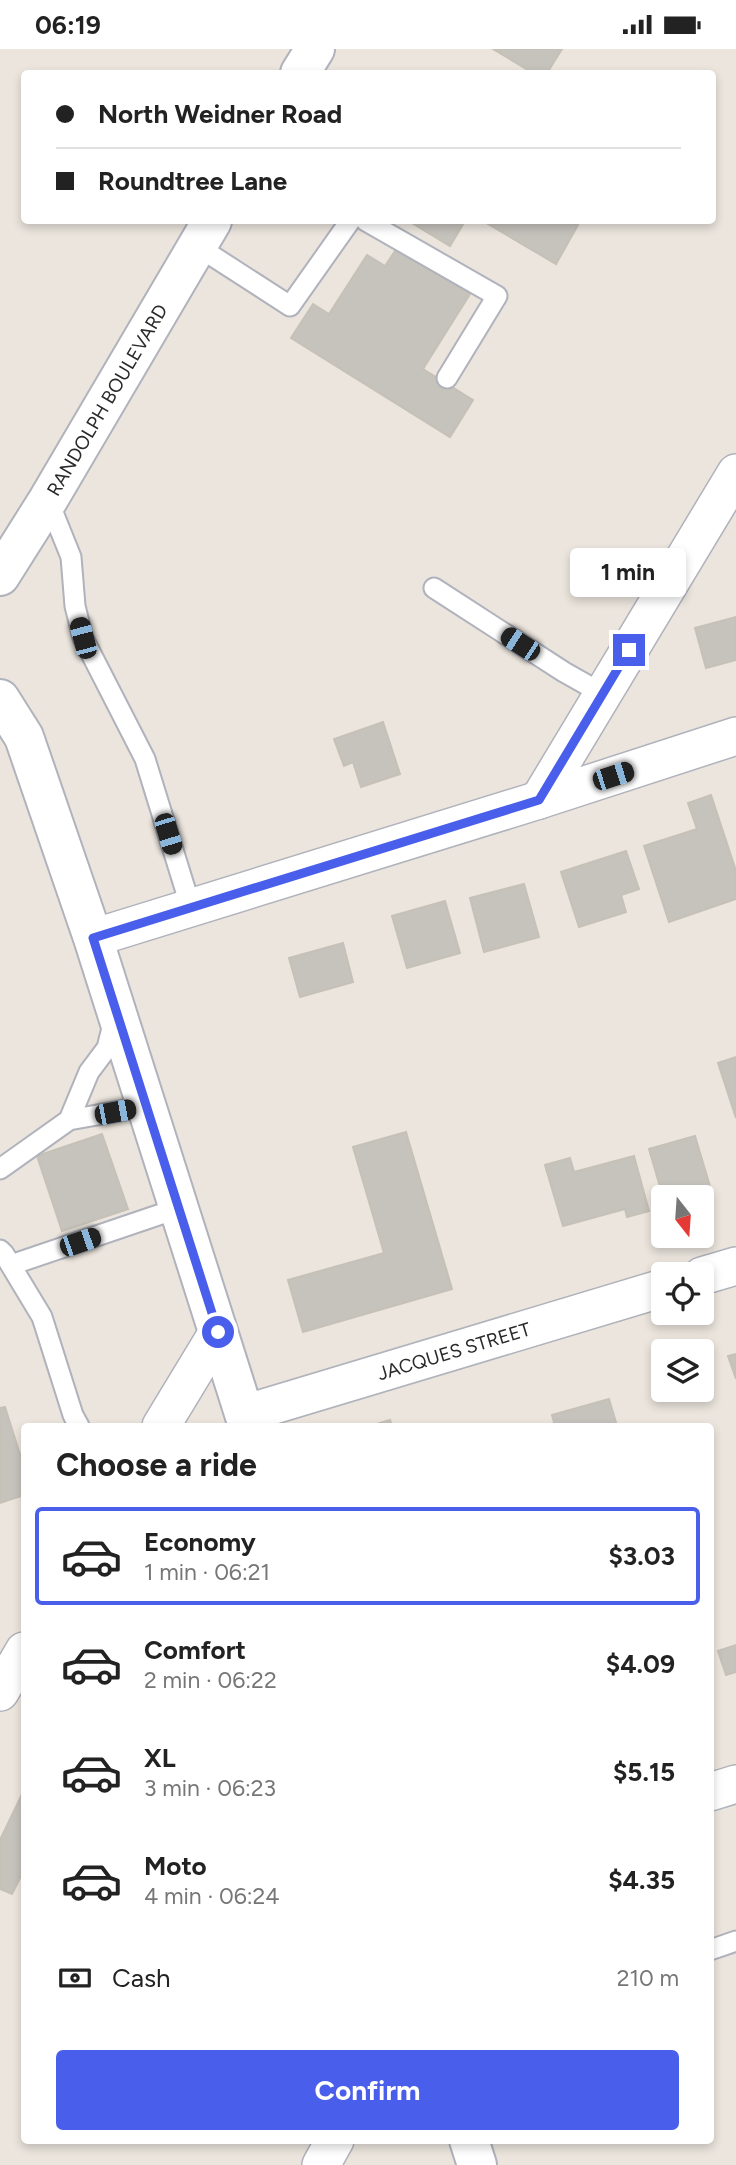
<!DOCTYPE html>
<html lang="en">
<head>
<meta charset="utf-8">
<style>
	:root { --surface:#fff; --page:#f6f6f6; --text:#222; --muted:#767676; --line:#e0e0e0; --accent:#495feb }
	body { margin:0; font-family:Figtree,sans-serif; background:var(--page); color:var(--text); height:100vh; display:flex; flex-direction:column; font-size:26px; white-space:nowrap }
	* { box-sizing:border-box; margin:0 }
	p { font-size:23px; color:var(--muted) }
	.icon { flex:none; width:38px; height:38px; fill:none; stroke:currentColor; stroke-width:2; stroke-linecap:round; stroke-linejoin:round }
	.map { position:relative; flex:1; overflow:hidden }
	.panel { position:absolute; left:21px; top:1374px; width:693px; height:721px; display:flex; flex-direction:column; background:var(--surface); border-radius:7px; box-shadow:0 4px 10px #0003 }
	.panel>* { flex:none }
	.hud { position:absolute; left:21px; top:21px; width:695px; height:154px; border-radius:7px; box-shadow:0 4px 10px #0003; display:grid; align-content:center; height:154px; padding:0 35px; background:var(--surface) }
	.needle { width:46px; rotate:163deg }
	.controls { position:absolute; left:651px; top:1136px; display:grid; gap:14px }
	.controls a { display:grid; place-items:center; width:63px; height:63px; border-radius:7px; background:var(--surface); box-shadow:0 4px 10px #0003; font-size:35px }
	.end { position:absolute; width:32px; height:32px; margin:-16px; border:9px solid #495feb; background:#fff; box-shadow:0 0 0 4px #fff }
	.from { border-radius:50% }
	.bubble { position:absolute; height:49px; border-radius:7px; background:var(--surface); box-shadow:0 4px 10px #0003; font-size:23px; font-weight:700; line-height:49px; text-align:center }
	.car { position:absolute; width:21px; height:42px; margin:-21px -10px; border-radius:9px; box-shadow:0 0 5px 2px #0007; background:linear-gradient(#222 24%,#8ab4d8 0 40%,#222 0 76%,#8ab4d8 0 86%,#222 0) }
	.hud b { display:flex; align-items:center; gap:24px; height:66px; font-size:26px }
	.hud b+b { border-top:2px solid var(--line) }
	.hud i { width:18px; height:18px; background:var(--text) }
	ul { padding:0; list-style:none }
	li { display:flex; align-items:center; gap:21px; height:98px; margin:0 14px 10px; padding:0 21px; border:4px solid transparent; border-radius:7px }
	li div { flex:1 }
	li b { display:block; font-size:26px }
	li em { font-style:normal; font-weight:700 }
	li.active { border-color:var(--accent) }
	li>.icon { width:63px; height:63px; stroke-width:1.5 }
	h2 { padding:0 35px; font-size:32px; line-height:84px }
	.pay { display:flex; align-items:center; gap:18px; height:77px; padding:0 35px; font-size:26px }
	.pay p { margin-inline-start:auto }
	.cta { display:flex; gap:14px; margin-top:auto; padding:14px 35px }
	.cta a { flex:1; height:80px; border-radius:7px; background:var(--accent); color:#fff; font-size:28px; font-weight:700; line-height:80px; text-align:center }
	.status { display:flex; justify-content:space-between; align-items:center; height:49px; padding:0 35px; background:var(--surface); direction:ltr }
	.status svg { height:19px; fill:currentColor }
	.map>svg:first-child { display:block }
</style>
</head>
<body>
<div class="status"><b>06:19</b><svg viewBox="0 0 49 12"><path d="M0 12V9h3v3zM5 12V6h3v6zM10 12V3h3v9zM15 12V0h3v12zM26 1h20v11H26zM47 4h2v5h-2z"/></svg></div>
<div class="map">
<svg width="736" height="2116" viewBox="0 0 736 2116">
	<rect width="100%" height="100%" fill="#ebe5dd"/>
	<path fill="#c6c2bc" stroke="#c6c1b7" stroke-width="2" d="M493 0H562L547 24H533Z
		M414 172H465L450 197 412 174Z
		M483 172H570L578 176 556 215Z
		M397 199 470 245 423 320 473 351 450 388 291 289 313 255 329 265 367 206 385 217Z
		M736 568V611L706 619 695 579Z
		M383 673 400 725 361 738 353 713 344 717 334 690Z
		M711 746 736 822V850L669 873 644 797 697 780 688 754Z
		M626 802 639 840 621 846 626 863 579 878 561 823Z
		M524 835 539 888 484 903 470 849Z
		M445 852 460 904 407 919 392 867Z
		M343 894 353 933 300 948 289 909Z
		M736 1008V1069L718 1014Z
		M406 1083 452 1240 303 1283 288 1231 384 1204 353 1098Z
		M102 1085 128 1160 62 1182 37 1107Z
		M695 1087 712 1144 698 1148H663L649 1100Z
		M634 1107 649 1162 627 1168 625 1160 563 1177 545 1116 570 1109 574 1123Z
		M736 1305V1330L728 1307Z
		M609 1350 617 1377H555L552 1366Z
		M5 1358 24 1418V1446L0 1454V1359Z
		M390 1371 392 1377H370Z
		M736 1596V1623L726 1626 718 1602Z
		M24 1741V1823H23L12 1845 0 1840V1791Z"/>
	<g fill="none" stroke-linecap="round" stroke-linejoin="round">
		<g stroke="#b0b2bc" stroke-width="23">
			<path id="service" d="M366 172 497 247 447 329
				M197 197 290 257 350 172
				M48 451 71 508 75 557 83 589 145 710 191 859
				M434 539 564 623 603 645
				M69 1071 147 1057
				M0 1120 69 1071 89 1023 107 999 113 975
				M0 1201 4 1205 42 1268 73 1366 79 1377
				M11 1216 179 1159
				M710 1901 736 1892"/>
		</g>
		<g stroke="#b0b2bc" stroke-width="40">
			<g id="minor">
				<path d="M539 751 736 424"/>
				<path d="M93 889 539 751 736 687"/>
				<path d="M702 1227 736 1217"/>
				<path id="s1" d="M244 1365 663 1239"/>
				<path d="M161 1377 218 1283"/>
				<path d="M0 1643 24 1602"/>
				<path d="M710 1743 736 1735"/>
				<path d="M321 2116 335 2091"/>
			</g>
		</g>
		<g stroke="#b0b2bc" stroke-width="42">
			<g id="secondary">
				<path d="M300 24 315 0"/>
				<path id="s2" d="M0 527 48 451 212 172"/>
				<path d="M0 650 24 688 93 889 248 1377"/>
				<path d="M469 2091 477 2116"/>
			</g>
		</g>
		<use href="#service" stroke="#fff" stroke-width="19"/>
		<use href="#minor" stroke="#fff" stroke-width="37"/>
		<use href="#secondary" stroke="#fff" stroke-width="38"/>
	</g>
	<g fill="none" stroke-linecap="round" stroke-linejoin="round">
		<path stroke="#495feb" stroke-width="9" d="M218 1283 93 889 539 751 629 601"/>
	</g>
	<g text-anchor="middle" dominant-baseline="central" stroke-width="7" stroke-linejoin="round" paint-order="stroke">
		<g font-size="19" fill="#2a2a2a" stroke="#fff">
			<text stroke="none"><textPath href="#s2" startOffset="206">RANDOLPH BOULEVARD</textPath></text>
			<text stroke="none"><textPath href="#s1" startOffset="219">JACQUES STREET</textPath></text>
		</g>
	</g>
</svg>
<div class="controls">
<a><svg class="needle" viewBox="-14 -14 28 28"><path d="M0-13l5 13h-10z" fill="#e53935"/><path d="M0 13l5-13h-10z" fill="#767676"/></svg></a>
<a><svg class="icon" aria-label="locate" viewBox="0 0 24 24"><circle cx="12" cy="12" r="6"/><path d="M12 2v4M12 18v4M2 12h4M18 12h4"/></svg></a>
<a><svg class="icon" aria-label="layers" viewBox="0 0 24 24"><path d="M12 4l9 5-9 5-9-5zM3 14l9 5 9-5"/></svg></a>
</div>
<i class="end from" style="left:218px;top:1283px"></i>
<i class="end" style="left:629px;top:601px"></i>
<div class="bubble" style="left:570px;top:499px;width:116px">1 min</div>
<i class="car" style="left:83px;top:589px;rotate:345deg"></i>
<i class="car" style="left:520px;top:595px;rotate:303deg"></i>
<i class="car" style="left:613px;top:727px;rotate:72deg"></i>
<i class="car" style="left:168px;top:785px;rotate:163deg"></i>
<i class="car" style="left:115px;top:1063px;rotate:79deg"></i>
<i class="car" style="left:80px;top:1193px;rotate:71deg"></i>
<div class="hud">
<b><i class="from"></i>North Weidner Road</b>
<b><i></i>Roundtree Lane</b>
</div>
<section class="panel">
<h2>Choose a ride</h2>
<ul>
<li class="active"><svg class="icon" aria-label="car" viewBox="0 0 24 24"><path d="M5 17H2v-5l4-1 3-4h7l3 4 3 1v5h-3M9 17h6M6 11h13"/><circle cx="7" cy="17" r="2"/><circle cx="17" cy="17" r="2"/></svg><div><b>Economy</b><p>1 min · 06:21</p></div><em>$3.03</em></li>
<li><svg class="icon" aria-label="car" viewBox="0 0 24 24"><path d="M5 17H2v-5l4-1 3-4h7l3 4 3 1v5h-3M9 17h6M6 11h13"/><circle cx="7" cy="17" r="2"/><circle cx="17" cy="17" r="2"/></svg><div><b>Comfort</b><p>2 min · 06:22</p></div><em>$4.09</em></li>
<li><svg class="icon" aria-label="car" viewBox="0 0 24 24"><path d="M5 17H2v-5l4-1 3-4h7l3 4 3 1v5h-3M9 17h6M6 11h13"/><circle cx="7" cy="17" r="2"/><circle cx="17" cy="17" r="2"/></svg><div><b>XL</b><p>3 min · 06:23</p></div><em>$5.15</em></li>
<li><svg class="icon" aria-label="car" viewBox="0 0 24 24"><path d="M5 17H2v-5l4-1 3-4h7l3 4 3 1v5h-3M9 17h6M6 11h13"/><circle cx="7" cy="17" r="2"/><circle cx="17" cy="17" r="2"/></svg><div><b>Moto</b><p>4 min · 06:24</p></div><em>$4.35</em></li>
</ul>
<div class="pay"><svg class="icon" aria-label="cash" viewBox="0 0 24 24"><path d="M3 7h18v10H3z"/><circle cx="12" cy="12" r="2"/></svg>Cash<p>210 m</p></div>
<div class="cta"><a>Confirm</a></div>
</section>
</div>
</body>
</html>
